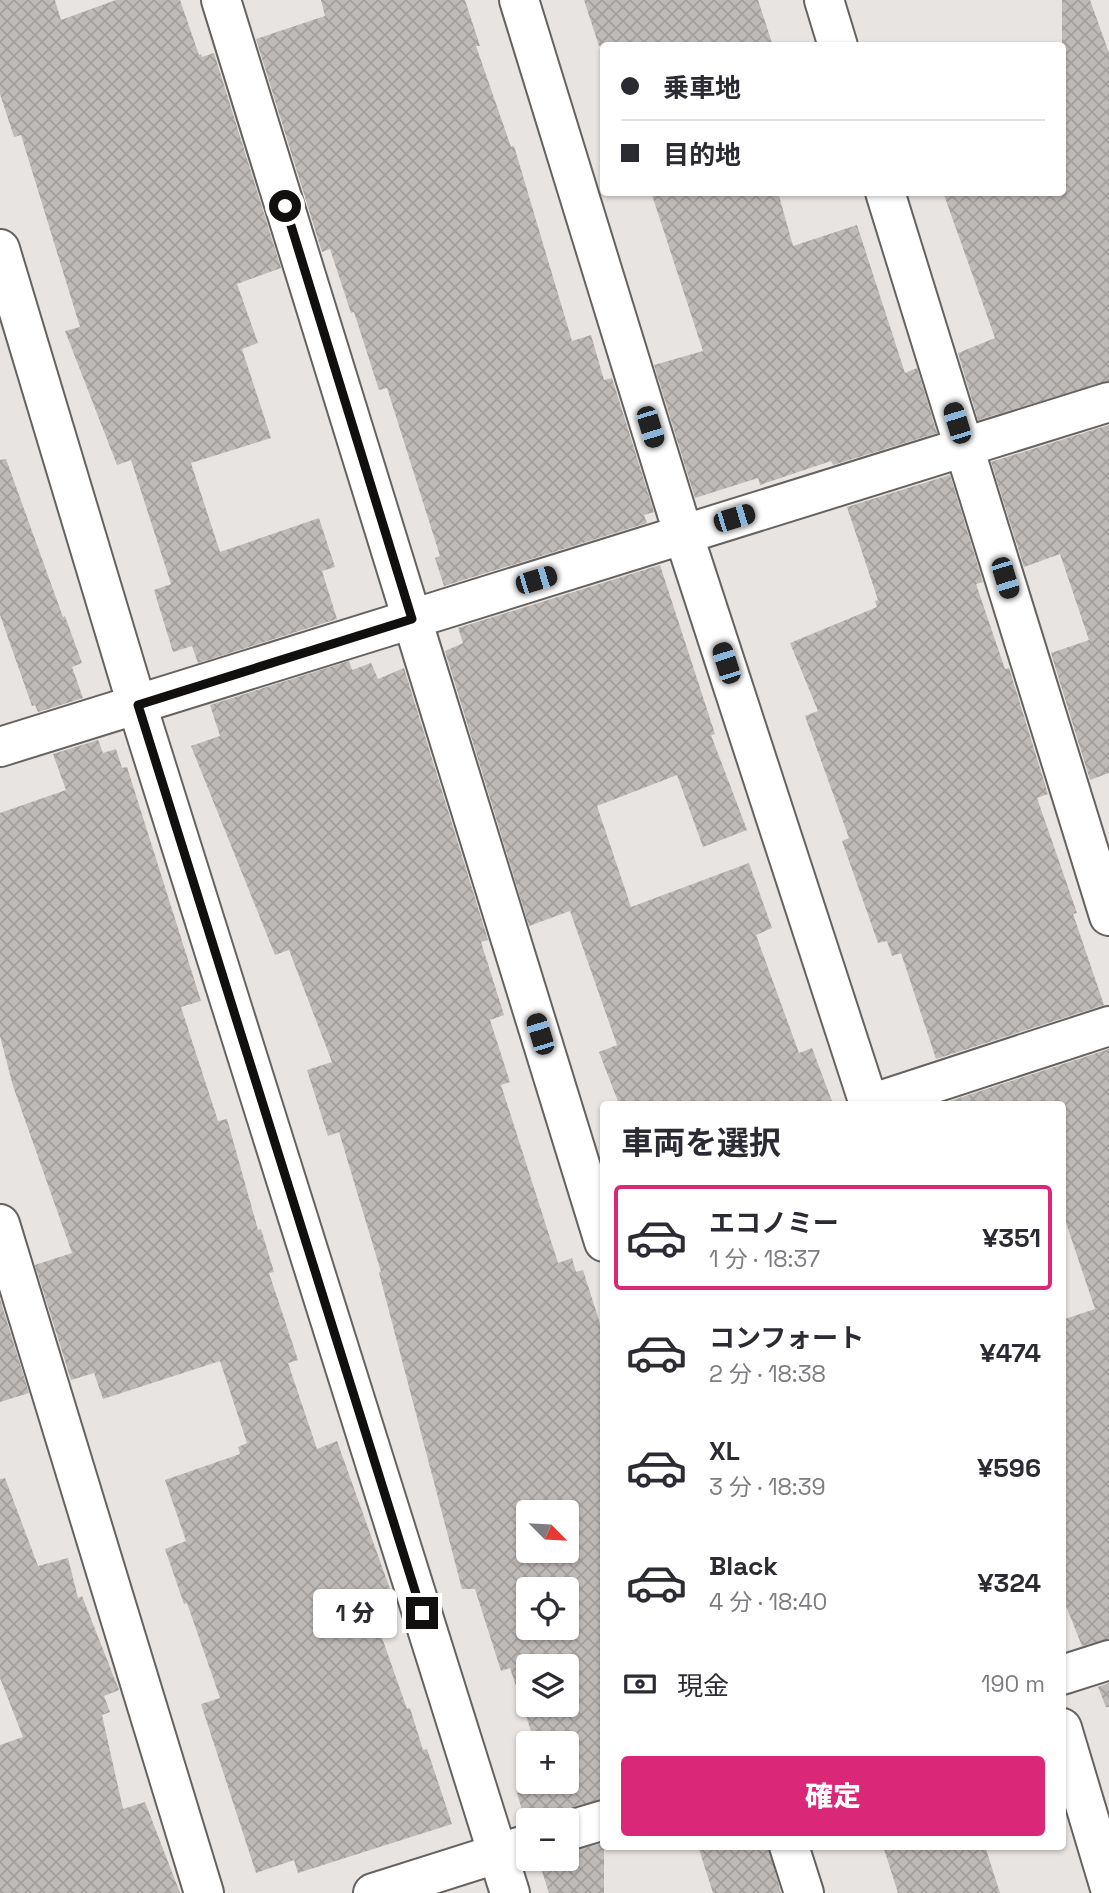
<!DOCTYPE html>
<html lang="ja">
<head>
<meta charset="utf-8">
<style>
	:root { --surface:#fff; --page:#f7f7f7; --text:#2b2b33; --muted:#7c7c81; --line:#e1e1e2; --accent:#db2777 }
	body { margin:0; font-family:"Space Grotesk","Noto Sans JP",sans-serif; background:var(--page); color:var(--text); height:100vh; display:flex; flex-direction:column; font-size:26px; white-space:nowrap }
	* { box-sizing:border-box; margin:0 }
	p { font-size:23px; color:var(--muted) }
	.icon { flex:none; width:38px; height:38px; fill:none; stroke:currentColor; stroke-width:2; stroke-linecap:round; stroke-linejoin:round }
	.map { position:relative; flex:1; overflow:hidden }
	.panel { position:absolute; left:600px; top:1101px; width:466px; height:749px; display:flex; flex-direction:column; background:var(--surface); border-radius:7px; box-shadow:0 2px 5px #0004 }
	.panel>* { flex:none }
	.banner { position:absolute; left:600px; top:42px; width:466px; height:154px; border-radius:7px; box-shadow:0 2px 5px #0004; display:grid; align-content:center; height:154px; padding:0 21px; background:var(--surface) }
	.needle { width:46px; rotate:114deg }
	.buttons { position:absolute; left:516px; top:1500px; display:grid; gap:14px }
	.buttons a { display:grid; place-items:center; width:63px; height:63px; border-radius:7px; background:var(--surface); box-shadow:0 2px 5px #0004; font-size:35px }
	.end { position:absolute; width:32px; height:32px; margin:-16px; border:9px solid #11100f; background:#fff; box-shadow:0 0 0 4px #fff }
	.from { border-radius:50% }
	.bubble { position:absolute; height:49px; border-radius:7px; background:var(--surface); box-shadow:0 2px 5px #0004; font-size:23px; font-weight:800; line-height:49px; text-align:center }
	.car { position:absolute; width:21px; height:42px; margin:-21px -10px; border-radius:9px; box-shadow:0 0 5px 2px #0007; background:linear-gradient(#222 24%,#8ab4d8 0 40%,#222 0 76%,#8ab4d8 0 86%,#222 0) }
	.banner b { display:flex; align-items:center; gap:24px; height:66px; font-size:26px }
	.banner b+b { border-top:2px solid var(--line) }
	.banner i { width:18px; height:18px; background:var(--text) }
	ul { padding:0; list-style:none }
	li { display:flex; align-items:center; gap:21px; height:105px; margin:0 14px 10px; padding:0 7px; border:4px solid transparent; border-radius:7px }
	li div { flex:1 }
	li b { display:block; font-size:26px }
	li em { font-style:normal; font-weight:800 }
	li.on { border-color:var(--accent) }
	li>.icon { width:63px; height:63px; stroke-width:1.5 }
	h2 { padding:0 21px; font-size:32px; line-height:84px }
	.pay { display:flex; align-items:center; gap:18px; height:77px; padding:0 21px; font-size:26px }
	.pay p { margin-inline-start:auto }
	.button { display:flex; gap:14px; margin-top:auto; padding:14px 21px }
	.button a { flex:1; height:80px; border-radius:7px; background:var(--accent); color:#fff; font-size:28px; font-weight:800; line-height:80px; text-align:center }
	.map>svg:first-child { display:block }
</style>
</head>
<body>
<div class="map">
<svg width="1109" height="1893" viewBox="0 0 1109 1893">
	<defs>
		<pattern id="building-cross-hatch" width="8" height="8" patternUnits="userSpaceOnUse" patternTransform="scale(1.75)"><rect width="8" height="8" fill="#bebab8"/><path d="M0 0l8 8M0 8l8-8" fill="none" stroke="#a29f9d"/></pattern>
	</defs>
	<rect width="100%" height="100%" fill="#e8e4e1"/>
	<path fill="url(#building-cross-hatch)" fill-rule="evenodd" d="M0 0H55L61 20 116 0H180L199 55 201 54 202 57 214 53 281 268 237 284 258 343 242 349 271 438 191 463 220 552 319 518 335 567 322 571 337 619 198 663 192 646 173 652 154 590 171 584 131 460 117 465 65 331 80 327 21 135 14 137 0 94Z
		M321 0H465L480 46H476L511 147 514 146 572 341 591 335 604 380 612 378 654 512 644 515 647 523 444 586 435 558 440 556 387 388 379 390 354 312 351 313 330 249 322 252 256 39 325 16Z
		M584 0H758L773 46H599Z
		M1062 0H1090L1109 53V381L978 420 958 353 995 338 943 192H1062Z
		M651 192H778L793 246 857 225 905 373 917 368 937 433 833 465 831 461 760 485 758 478 695 498 654 365 703 351Z
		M1109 425V773L1090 780 1051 653 1089 640 1060 554 1024 567 991 462Z
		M6 459 63 617 65 616 82 663 72 667 83 698 38 712 35 705 32 706 0 615V460Z
		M950 475 983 582 976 584 1005 669 1009 668 1048 794 1037 798 1077 913 1073 914 1104 1005 936 1059 901 953 892 956 887 941 878 943 842 841 849 838 805 716 818 711 790 643 877 607 875 601 878 600 847 507Z
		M660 565 715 734 711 735 747 830 703 847 677 775 597 806 631 907 749 863 772 928 756 935 799 1053 812 1048 833 1104H619L599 1052 617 1045 570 911 529 926 445 651 463 643 458 628Z
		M349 661 352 670 371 663 378 679 404 668 488 940 481 942 504 1015 490 1020 510 1082 501 1085 558 1263 572 1258 576 1272 583 1270 604 1336V1799L561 1810 549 1820H528L526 1823 517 1793 547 1782H567V1743H535L510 1668 501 1671 475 1589H462L379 1273 381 1272 339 1132 328 1136 307 1070 332 1062 289 950 275 955 191 746 220 736 210 705ZM528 1512H567V1550H528ZM528 1589H567V1628H528ZM528 1666H567V1704H528Z
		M98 740 103 753 116 749 122 768 127 767 201 1001 181 1007 218 1121 227 1119 258 1230 261 1229 274 1272 269 1273 298 1360 288 1363 317 1449 337 1441 390 1589H365L407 1709 410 1708 423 1750 427 1749 452 1824 298 1873 294 1860 256 1873 201 1704 220 1698 187 1603 184 1604 165 1549 186 1541 165 1480 240 1454 238 1447 247 1443 220 1361 103 1399 94 1373 71 1380 35 1265 72 1253 13 1086 0 1036V813L66 790 53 754Z
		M1109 1049V1639L1082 1646 1062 1596V1320L1095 1309 1062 1211V1104H951L950 1101Z
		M0 1299 29 1393 0 1402Z
		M5 1478 38 1566 68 1558 78 1598 82 1596 119 1690 104 1696 110 1712 102 1715 123 1809 145 1802 180 1893H0V1745L23 1737 0 1678V1479Z
		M1109 1683V1707H1106L1098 1687Z
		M604 1843V1893H549L539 1862 544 1858H567V1852Z
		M698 1846H768L781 1893H713Z
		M883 1846H985L1000 1893H898Z"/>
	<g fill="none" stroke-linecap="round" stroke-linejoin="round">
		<g stroke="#656360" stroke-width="42">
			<path id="street" d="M519 0 683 533 869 1104
				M824 0 838 46
				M885 192 1109 916
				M0 249 137 705 510 1893
				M0 747 412 619 221 0
				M870 1104 1109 1026
				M0 1224 204 1893
				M604 1242 412 619 1109 402
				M1062 1675 1109 1660
				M1062 1728 1109 1885
				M567 1831 604 1820
				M789 1846 804 1893
				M373 1893 528 1844"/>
		</g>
		<use href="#street" stroke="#fff" stroke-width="38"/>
	</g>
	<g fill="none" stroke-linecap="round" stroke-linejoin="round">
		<path stroke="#11100f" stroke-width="9" d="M285 206 412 619 138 705 422 1613"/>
	</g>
</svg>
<div class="buttons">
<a><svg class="needle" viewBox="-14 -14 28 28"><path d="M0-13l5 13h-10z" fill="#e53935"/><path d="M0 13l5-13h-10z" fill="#7c7c81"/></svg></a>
<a><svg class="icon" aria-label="locate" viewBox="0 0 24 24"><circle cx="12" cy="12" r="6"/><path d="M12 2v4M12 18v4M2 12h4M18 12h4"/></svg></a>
<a><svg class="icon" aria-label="layers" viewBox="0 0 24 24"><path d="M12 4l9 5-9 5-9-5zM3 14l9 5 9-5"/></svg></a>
<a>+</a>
<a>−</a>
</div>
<i class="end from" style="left:285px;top:206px"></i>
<i class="end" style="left:422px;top:1613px"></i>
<div class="bubble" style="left:313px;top:1589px;width:84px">1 分</div>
<i class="car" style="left:957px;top:423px;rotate:343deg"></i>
<i class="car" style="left:650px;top:427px;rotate:163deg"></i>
<i class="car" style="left:734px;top:518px;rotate:73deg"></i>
<i class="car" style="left:1005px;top:578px;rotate:163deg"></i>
<i class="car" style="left:536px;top:580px;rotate:73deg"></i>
<i class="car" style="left:726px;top:663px;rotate:342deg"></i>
<i class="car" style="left:540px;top:1034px;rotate:343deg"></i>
<div class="banner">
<b><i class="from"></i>乗車地</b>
<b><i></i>目的地</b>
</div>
<section class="panel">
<h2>車両を選択</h2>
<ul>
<li class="on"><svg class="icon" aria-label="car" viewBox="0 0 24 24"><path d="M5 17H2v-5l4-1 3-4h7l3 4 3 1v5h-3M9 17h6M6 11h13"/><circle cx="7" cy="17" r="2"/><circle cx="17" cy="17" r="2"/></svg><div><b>エコノミー</b><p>1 分 · 18:37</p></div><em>¥351</em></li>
<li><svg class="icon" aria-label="car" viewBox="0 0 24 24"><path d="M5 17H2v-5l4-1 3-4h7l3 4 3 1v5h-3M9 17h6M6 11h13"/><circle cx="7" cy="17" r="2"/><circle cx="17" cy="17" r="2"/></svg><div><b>コンフォート</b><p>2 分 · 18:38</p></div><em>¥474</em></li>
<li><svg class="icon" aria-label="car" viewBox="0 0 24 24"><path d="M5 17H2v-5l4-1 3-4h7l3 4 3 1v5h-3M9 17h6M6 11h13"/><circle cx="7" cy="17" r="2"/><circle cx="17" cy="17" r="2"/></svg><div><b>XL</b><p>3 分 · 18:39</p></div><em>¥596</em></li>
<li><svg class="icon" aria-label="car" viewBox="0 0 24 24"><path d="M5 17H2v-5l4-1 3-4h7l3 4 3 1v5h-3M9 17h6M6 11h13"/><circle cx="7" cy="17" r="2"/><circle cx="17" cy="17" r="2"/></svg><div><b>Black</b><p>4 分 · 18:40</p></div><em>¥324</em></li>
</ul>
<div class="pay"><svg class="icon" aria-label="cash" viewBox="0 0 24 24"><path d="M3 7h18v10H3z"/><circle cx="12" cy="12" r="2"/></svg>現金<p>190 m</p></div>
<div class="button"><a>確定</a></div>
</section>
</div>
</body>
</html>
